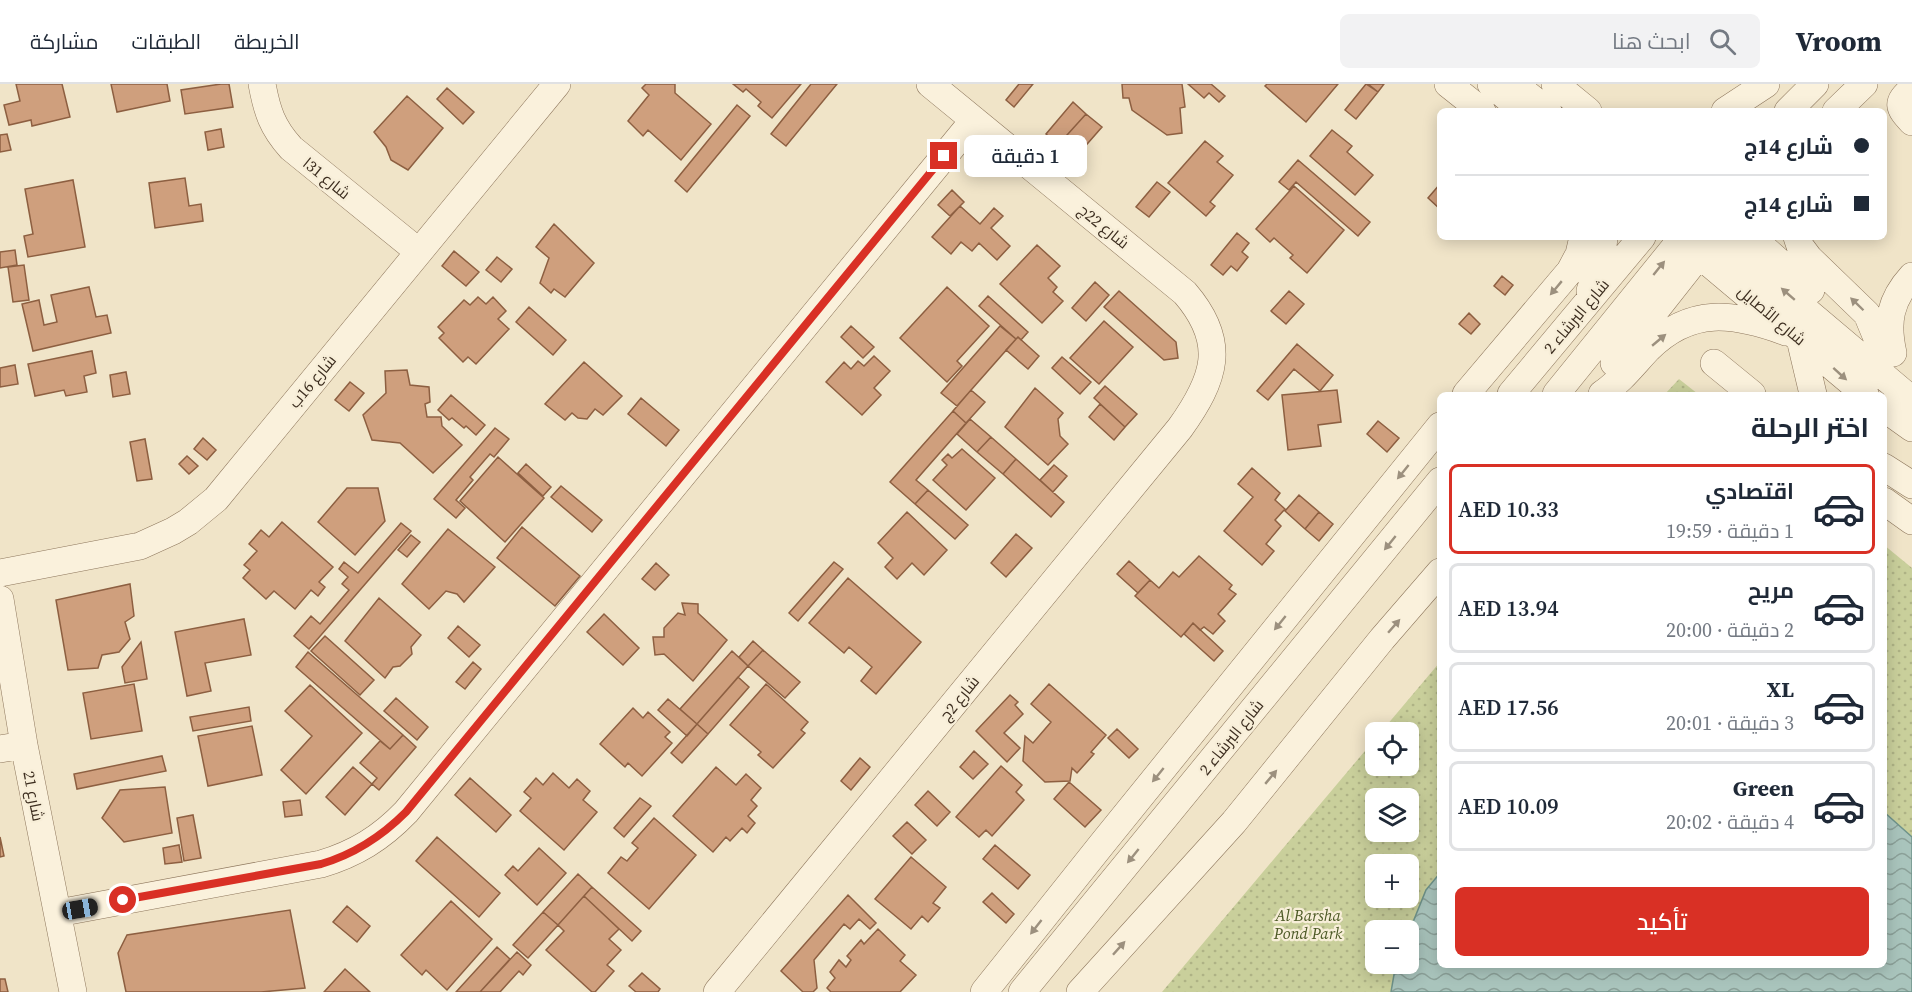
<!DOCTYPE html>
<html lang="ar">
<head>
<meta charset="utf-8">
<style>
	:root { --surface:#fff; --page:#f2f2f3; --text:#1f2937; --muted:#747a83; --line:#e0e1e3; --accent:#d93025 }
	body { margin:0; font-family:"Source Serif 4",Cairo,serif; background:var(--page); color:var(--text); direction:rtl; height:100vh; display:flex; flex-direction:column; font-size:22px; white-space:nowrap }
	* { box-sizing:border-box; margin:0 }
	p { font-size:20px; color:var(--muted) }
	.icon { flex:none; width:33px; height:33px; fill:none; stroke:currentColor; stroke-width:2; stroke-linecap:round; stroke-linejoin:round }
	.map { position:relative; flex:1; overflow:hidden; direction:ltr }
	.drawer { position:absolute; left:1437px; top:308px; width:450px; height:576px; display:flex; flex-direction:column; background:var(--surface); border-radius:9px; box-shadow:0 3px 15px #0003; direction:rtl }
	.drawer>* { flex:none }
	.guide { position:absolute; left:1437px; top:24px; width:450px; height:132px; border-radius:9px; box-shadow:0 3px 15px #0003; direction:rtl; display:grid; align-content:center; height:132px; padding:0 18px; background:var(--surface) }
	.controls { position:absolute; left:1365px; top:638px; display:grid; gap:12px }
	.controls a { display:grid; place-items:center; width:54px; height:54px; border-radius:9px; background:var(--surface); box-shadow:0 3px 15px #0003; font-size:30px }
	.end { position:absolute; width:27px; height:27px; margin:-14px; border:8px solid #d93025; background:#fff; box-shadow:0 0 0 3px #fff }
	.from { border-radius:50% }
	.bubble { position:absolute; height:42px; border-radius:9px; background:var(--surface); box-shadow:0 3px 15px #0003; font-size:20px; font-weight:600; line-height:42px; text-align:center; direction:rtl }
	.car { position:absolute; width:18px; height:36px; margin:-18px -9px; border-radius:8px; box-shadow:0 0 4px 2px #0007; background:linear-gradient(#222 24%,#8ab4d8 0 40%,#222 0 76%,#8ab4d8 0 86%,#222 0) }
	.guide b { display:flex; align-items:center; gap:21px; height:57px; font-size:22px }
	.guide b+b { border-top:2px solid var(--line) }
	.guide i { width:15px; height:15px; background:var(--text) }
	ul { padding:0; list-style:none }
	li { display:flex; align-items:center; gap:18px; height:90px; margin:0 12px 9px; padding:0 6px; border:3px solid var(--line); border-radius:9px }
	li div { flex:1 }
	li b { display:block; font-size:22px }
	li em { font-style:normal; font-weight:600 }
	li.current { border-color:var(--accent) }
	li>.icon { width:54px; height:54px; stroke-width:1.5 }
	h2 { padding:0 18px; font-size:27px; line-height:72px }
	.action { display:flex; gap:12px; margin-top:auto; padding:12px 18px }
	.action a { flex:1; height:69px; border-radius:9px; background:var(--accent); color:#fff; font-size:24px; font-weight:600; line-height:69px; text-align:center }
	header { display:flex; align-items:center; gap:36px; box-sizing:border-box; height:84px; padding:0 30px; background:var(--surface); border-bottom:2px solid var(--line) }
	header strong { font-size:28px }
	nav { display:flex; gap:33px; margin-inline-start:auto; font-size:21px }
	.search { width:420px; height:54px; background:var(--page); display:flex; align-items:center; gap:15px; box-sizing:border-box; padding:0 21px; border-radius:9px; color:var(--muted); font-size:22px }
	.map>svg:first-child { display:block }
</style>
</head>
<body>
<header>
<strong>Vroom</strong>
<div class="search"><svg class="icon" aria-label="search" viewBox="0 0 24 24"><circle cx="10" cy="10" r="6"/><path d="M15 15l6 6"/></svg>ابحث هنا</div>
<nav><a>الخريطة</a><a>الطبقات</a><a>مشاركة</a></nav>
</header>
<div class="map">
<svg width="1912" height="908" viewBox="0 0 1912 908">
	<defs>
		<pattern id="park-dots" width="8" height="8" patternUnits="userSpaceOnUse" patternTransform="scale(1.5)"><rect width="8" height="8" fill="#c9cf9b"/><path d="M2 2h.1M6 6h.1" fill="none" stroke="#aeb285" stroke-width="1.8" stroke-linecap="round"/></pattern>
		<pattern id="water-waves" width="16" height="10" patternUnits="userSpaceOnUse" patternTransform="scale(1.5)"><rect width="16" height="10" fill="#a9c4bc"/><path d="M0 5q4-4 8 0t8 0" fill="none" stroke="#8ba098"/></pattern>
	</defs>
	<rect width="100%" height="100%" fill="#f0e4c8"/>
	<path fill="url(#park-dots)" fill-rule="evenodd" d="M1679 295 1698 310H1665Z
		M1884 461 1912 484V908H1162L1375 655 1376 681H1408V648H1381L1440 578V880H1884ZM1376 714H1408V747H1376ZM1376 780H1408V813H1376ZM1376 846H1408V879H1376Z"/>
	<path fill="url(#water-waves)" stroke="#6f938a" stroke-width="1.5" d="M1884 728 1912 753V908H1391L1396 879H1408L1409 848 1426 806 1440 789V880H1884Z"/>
	<path fill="#cf9f7d" stroke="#8d5f41" stroke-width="1.5" d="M16 0H62L70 33 32 42 31 36 9 41 4 21 20 17Z
		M111 0H167L170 17 117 28Z
		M221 0H229L233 23 185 30 181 6Z
		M646 0H675V9L711 40 681 76 648 46 643 52 628 37 649 11 642 4Z
		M733 0H801L772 34 758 22 761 18 746 5 743 8Z
		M811 0H837L786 62 771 50Z
		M1019 0H1033L1014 23 1006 16Z
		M1122 0H1182L1185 23 1180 24 1182 49 1167 51 1132 26 1129 14H1123Z
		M1188 0H1211L1225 12 1219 18 1209 9 1204 14Z
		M1267 0H1338L1306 38 1265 2Z
		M1366 0 1378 8 1356 35 1345 26Z
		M1368 0H1384L1378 8Z
		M447 4 474 28 463 40 437 15Z
		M407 12 443 44 408 86 391 76 386 63 374 48Z
		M1073 18 1086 30 1058 61 1046 50Z
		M737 21 750 32 687 108 675 97Z
		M1086 30 1102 43 1074 75 1058 61Z
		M221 45 224 63 208 66 205 48Z
		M1332 46 1352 62 1347 68 1373 91 1355 111 1310 72Z
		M7 50 11 66 0 68V51Z
		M1205 57 1223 72 1217 78 1233 91 1210 118 1215 122 1206 132 1168 99Z
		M1298 76 1370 138 1358 152 1296 98 1289 106 1279 98Z
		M185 94 189 122 201 120 203 137 155 144 149 99Z
		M73 96 85 163 28 173 24 152 33 150 25 105Z
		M1157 98 1170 108 1149 133 1136 123Z
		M1440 100V125L1428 114Z
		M1294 102 1344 146 1307 189 1290 174 1293 171 1274 154 1270 158 1256 145Z
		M952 106 964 118 950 132 938 121Z
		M960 122 980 140 994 124 1003 132 991 144 1010 162 997 176 979 159 972 167 961 158 951 170 932 153Z
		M554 140 594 179 565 213 554 205 551 209 540 199 549 174 536 163Z
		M1237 149 1249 159 1242 168 1248 173 1237 187 1231 182 1223 191 1211 181Z
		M1037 161 1060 182 1048 194 1057 203 1053 208 1063 217 1042 239 1000 200Z
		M15 166 17 181 0 184V168Z
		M454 167 479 188 466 202 442 182Z
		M497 173 512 185 501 198 486 186Z
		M24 181 29 216 13 218 8 183Z
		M1502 192 1513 201 1505 211 1494 202Z
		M1095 198 1109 211 1086 237 1072 224Z
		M89 203 96 233 107 231 111 249 33 267 22 220 39 216 44 241 57 238 51 211Z
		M947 203 989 242 957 277 962 282 947 298 900 254Z
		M1119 207 1176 258 1178 274 1164 276 1104 223Z
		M1289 207 1304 220 1286 240 1271 227Z
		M988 212 1028 248 1021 256 1018 253 1016 255 979 222Z
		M478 213 486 220 493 213 506 227 498 235 509 245 476 280 468 273 463 278 439 254 444 249 438 243 464 216 470 221Z
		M529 223 566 256 553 271 516 238Z
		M1469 229 1480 240 1471 250 1459 240Z
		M1104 237 1133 263 1099 300 1070 274Z
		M851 242 874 263 863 274 841 253Z
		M1000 242 1016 255 957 322 941 309Z
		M1018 253 1039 272 1028 285 1006 266Z
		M1297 260 1333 291 1320 307 1294 285 1268 316 1257 307Z
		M92 267 96 289 84 292 87 308 66 312 64 306 35 312 28 280Z
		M874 272 890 287 874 304 881 311 862 331 826 298 844 278 851 285 858 277 864 282Z
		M1062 273 1091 298 1080 310 1052 284Z
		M584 278 622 312 603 331 595 325 587 335 578 334 572 329 565 336 545 320Z
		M15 281 18 300 0 303V284Z
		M407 286 410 301 429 303 430 318 425 320 427 333H441L442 342 462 361 433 389 400 359 372 356 363 331 386 309 385 287Z
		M126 288 130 310 113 313 110 291Z
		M350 298 364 309 349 327 335 316Z
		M1105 302 1137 330 1125 343 1094 314Z
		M1035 304 1063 329 1058 335 1060 352 1068 360 1048 381 1005 343Z
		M971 306 985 318 966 339 953 327Z
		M1337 306 1341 338 1318 341 1321 362 1288 366 1282 311Z
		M451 311 485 341 476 351 466 342 464 344 452 334 449 336 438 326Z
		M641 314 679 346 666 362 628 330Z
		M1100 320 1125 343 1114 356 1089 333Z
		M953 327 966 339 916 396 928 406 915 420 890 398Z
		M970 335 991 353 977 368 957 350Z
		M1378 337 1399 354 1387 368 1367 350Z
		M495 344 509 355 494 373 490 370 470 393 473 396 456 416 465 424 456 434 434 415Z
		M991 353 1016 375 1003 390 977 368Z
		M203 354 216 366 207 376 194 365Z
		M145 355 152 395 137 397 130 358Z
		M962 365 995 394 966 426 933 396 947 381 942 376 948 370 952 374Z
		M187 372 198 382 189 390 179 380Z
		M498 373 544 414 505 458 460 417Z
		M1016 375 1064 418 1051 433 1003 390Z
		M526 380 551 403 543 412 518 389Z
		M1054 381 1067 392 1053 408 1040 396Z
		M1252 384 1280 409 1275 416 1285 425 1275 436 1281 442 1266 460 1274 467 1262 481 1224 447 1253 413 1238 400Z
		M561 402 602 436 592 448 551 413Z
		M347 404H378L385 437 355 471 318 438Z
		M928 406 968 441 955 455 915 420Z
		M1299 411 1319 428 1305 445 1285 427Z
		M907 428 947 466 924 491 912 479 897 495 885 483 893 474 878 459Z
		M1319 428 1333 440 1319 457 1305 445Z
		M282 438 333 483 319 498 325 503 318 512 311 506 295 525 274 507 266 515 243 494 250 486 244 481 257 467 249 460 261 446 269 453Z
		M401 439 411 447 309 565 294 552 311 532 320 540 349 506 342 500 348 493 339 485 344 478 358 489Z
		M522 443 580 492 555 522 497 474Z
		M448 445 495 483 464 518 457 510 446 507 429 525 402 500Z
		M1016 450 1032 464 1006 493 991 479Z
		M411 451 420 458 407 473 398 466Z
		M1199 472 1232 501 1229 505 1236 510 1218 530 1225 537 1213 550 1204 543 1200 546 1193 539 1181 553 1135 512 1150 496 1159 504 1173 488 1179 493Z
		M1129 477 1150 496 1138 509 1117 490Z
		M834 478 843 485 798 537 789 529Z
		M656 479 669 491 655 506 642 495Z
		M848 494 921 558 876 610 861 597 872 583 849 563 844 569 809 539Z
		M130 500 134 532 125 538 130 555 119 568 102 571 98 584 68 586 56 516Z
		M379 514 421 551 411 563 412 570 400 582 393 583 385 594 345 557Z
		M682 519 698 520V529L727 556 693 597 664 570 655 571 653 553H664V544L678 529 685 531Z
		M604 530 639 564 623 581 587 548Z
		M244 535 251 571 205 579 211 607 187 612 175 548Z
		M1193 539 1223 567 1214 577 1184 550Z
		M458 542 480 561 469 573 448 554Z
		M325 552 374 596 360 611 311 567Z
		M753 557 763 566 748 582 739 573Z
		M141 558 147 595 125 599 122 583Z
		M763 566 800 598 785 614 748 582Z
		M732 567 748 582 697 640 680 625Z
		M308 568 403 651 390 665 296 583Z
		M473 578 481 585 465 605 456 598Z
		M738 593 749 603 708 650 697 640Z
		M134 600 142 647 91 655 83 609Z
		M766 600 808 638 801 646 805 649 773 684 758 671 761 668 730 641Z
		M1049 600 1106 651 1091 668 1094 670 1077 689 1072 684 1070 697 1045 698 1023 677 1025 652 1033 659 1051 638 1031 620Z
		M310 601 362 649 306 710 281 686 312 652 285 627Z
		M1010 611 1018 618 1015 621 1023 630 1004 649 1020 664 1007 678 976 647Z
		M396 614 428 643 417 656 384 627Z
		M668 615 697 640 687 652 658 626Z
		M249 623 251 637 193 647 190 633Z
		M633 624 643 634 648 628 670 648 665 653 672 659 642 692 628 679 625 683 600 660Z
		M697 640 708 650 682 679 671 669Z
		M252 642 262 691 208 702 198 652Z
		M1117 645 1138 665 1129 674 1108 654Z
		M403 651 416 663 379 706 372 700 377 694 360 679 380 657 390 665Z
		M974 667 988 680 973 695 960 683Z
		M162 672 166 687 77 705 74 690Z
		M860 674 870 683 851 706 841 697Z
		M1001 682 1022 701 1016 708 1024 716 992 752 986 746 979 753 956 733Z
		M353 683 372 700 345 731 326 713Z
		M716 683 736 701 746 690 761 704 751 716 757 722 748 732 755 739 747 749 742 744 730 757 726 753 713 768 673 732Z
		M553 689 569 704 577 695 590 707 583 716 597 728 564 766 520 727 531 714 524 708 536 694 543 701Z
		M470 694 511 731 496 748 455 711Z
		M1069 698 1101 726 1085 743 1054 715Z
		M165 703 172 749 124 758 102 734 120 706Z
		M928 707 950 728 937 742 915 721Z
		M640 714 651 722 624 753 614 744Z
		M300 716 302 731 285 733 283 718Z
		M193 731 201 774 184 777 177 734Z
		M654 734 696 771 649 825 608 789 621 773 627 777 638 764 632 759Z
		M907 738 926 756 912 770 893 752Z
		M0 753 4 772 0 773Z
		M437 753 500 809 479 833 416 777Z
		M179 761 182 778 165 780 163 764Z
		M995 761 1030 791 1018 805 983 775Z
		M539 764 566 789 537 821 505 791 513 782 518 787Z
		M911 773 946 803 933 819 940 824 928 838 922 832 911 845 875 815Z
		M578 790 592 803 558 841 543 828Z
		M592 803 641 847 632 857 584 812Z
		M992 809 1014 830 1006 839 983 818Z
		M848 811 876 839 870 845 859 835 850 845 844 840 814 876 817 904 813 908H803L781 887Z
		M584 812 619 845 609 855 621 866 607 881 614 887 595 908H592L546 866 564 847 558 841Z
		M451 817 492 855 447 906 426 886 422 891 401 871Z
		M347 822 370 842 357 858 333 838Z
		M290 826 305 904 261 908H126L118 869 127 851Z
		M543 828 558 841 528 874 513 861Z
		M878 845 905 871 900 877 916 891 900 908H831L827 904 835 894 830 888 839 876 846 883 851 876 847 872 861 856 864 860Z
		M497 863 510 875 480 908H456Z
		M517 868 531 881 523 891 519 887 500 908H480Z
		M345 885 370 908H324Z
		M642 889 660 905 658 908H636L629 902Z
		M0 895H5L8 908H0Z"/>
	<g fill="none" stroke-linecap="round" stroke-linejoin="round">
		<g stroke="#8d765c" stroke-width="28">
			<path id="minor" d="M262 0C267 27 272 43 291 64L419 168
				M1448 0 1482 27
				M1491 0 1523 27
				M1514 0 1548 27
				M1555 0 1588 27
				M1912 5C1896 19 1898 23 1912 38
				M1725 27 1766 0
				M1788 27 1815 0
				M1836 27 1864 0
				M1678 153 1865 310
				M1719 153 1912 316
				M1751 153 1811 206
				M1797 153 1800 162 1809 174 1867 230 1884 271
				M1590 207 1602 172 1604 153
				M1800 255 1813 310
				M1893 269C1886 238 1890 216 1912 192
				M1614 279 1711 156
				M1714 279 1752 310
				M1466 310 1570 187 1579 170 1583 153
				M1511 310 1642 153
				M1556 310 1683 153
				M1602 310C1620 298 1633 281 1648 265 1691 222 1734 229 1786 248
				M1884 324 1912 344
				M1884 383 1912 401
				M1884 417 1912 437
				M0 489 140 462 173 447 188 438 216 415 557 0
				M0 515 24 661 73 908
				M0 665 24 661
				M58 829 321 780C355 770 381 754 406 728L974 36
				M717 908 1180 344C1215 295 1228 259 1185 209L930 0
				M984 908 1102 760 1440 342
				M1022 908 1440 397
				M1080 908 1234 738 1382 555 1440 488"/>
		</g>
		<use href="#minor" stroke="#faf1dc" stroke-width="27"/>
	</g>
	<defs><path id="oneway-solid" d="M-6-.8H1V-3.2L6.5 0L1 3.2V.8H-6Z" transform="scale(1.5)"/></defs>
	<g fill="#9c907e">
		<use href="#oneway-solid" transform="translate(1659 184) rotate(-51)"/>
		<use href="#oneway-solid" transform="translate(1556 204) rotate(130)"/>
		<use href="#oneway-solid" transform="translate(1788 210) rotate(-139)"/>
		<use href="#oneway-solid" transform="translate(1857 220) rotate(-136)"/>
		<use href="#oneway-solid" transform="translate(1659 256) rotate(-40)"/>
		<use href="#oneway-solid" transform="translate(1840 290) rotate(42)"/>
		<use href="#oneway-solid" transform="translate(1403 388) rotate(129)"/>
		<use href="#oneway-solid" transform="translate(1390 459) rotate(129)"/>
		<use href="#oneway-solid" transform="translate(1280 539) rotate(129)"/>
		<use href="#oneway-solid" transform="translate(1394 542) rotate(-49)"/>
		<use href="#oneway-solid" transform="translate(1158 691) rotate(129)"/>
		<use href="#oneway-solid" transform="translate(1271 693) rotate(-50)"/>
		<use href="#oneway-solid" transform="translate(1133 772) rotate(129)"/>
		<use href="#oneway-solid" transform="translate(1036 843) rotate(128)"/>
		<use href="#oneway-solid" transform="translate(1119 864) rotate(-48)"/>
	</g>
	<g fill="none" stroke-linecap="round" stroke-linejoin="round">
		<path stroke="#d93025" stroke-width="8" d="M123 816 321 780C355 770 381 753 406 728L944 72"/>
	</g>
	<g text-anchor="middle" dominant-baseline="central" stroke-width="4.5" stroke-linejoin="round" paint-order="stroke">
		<g font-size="16" fill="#3d2e20" stroke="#f7eed8">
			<text transform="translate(327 94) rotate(39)">شارع 31ا</text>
			<text transform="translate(1104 142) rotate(39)">شارع 22ج</text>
			<text transform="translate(1772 231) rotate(40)">شارع الأصايل</text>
			<text transform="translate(1576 232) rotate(-50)">شارع البرشاء 2</text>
			<text transform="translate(312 297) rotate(-50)">شارع 16ب</text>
			<text transform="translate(959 614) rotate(-51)">شارع 2ج</text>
			<text transform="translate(1231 653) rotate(-51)">شارع البرشاء 2</text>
			<text transform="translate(34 712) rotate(79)">شارع 21</text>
		</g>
		<g font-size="16" font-style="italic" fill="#4d5a26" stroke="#f7eed8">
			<text x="1308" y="831">Al Barsha<tspan x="1308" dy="18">Pond Park</tspan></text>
		</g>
	</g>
</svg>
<div class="controls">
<a><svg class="icon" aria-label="locate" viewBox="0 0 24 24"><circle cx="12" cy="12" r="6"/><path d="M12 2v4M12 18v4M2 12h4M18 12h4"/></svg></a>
<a><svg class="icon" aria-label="layers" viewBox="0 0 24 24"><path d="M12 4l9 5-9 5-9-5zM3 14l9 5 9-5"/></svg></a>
<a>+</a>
<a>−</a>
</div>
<i class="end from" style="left:123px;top:816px"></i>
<i class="end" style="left:944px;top:72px"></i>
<div class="bubble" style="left:964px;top:51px;width:123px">1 دقيقة</div>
<i class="car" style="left:80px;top:825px;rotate:80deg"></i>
<div class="guide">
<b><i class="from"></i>شارع 14ج</b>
<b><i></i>شارع 14ج</b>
</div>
<section class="drawer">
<h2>اختر الرحلة</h2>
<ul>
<li class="current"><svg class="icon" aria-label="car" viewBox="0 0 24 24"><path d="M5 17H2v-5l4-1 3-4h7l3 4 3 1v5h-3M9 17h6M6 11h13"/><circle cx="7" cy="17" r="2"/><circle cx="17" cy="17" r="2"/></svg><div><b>اقتصادي</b><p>1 دقيقة · 19:59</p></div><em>AED 10.33</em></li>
<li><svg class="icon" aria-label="car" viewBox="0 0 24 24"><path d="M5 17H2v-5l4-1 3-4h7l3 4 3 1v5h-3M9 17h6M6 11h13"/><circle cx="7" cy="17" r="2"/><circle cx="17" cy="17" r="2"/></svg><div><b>مريح</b><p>2 دقيقة · 20:00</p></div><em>AED 13.94</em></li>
<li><svg class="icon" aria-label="car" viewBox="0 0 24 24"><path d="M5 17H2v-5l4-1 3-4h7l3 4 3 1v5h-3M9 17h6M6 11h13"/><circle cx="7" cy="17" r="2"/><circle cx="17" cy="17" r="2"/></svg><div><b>XL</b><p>3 دقيقة · 20:01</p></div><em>AED 17.56</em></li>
<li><svg class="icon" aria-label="car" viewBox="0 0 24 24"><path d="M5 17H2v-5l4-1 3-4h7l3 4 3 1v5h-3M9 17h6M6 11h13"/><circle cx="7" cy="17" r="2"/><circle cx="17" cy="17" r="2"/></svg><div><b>Green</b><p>4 دقيقة · 20:02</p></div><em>AED 10.09</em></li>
</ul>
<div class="action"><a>تأكيد</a></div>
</section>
</div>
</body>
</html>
